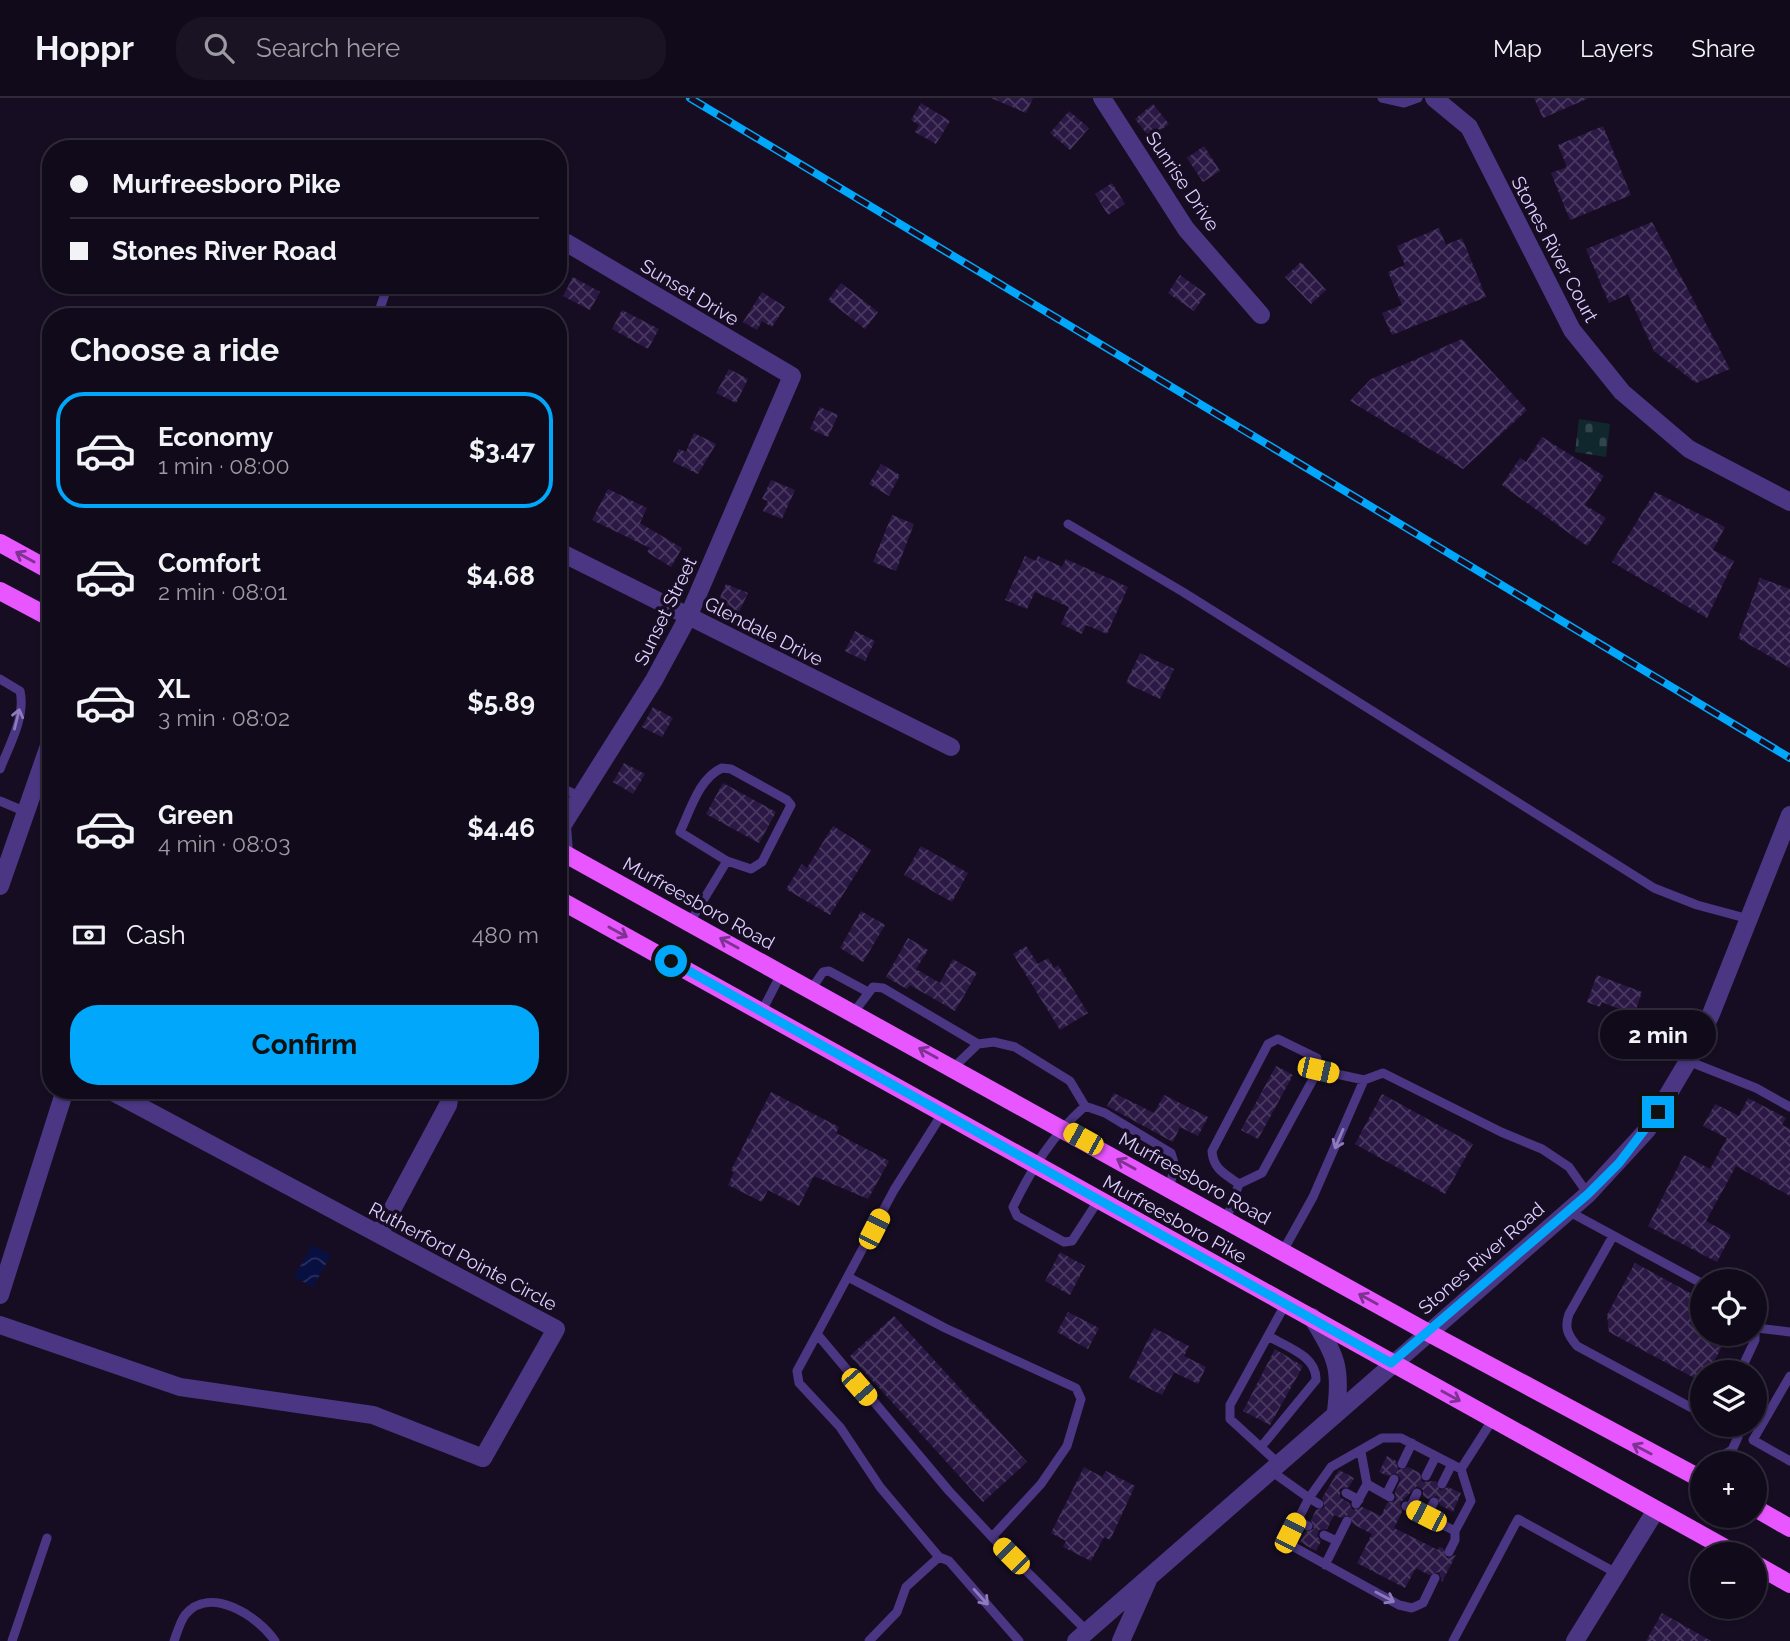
<!DOCTYPE html>
<html lang="en">
<head>
<meta charset="utf-8">
<style>
	:root { --surface:#100a1a; --page:#191323; --text:#f1f3f6; --muted:#9c9aa2; --line:#302b39; --accent:#00a7fa }
	body { margin:0; font-family:Raleway,sans-serif; background:var(--page); color:var(--text); height:100vh; display:flex; flex-direction:column; font-size:26px; white-space:nowrap }
	* { box-sizing:border-box; margin:0 }
	p { font-size:23px; color:var(--muted) }
	.icon { flex:none; width:38px; height:38px; fill:none; stroke:currentColor; stroke-width:2; stroke-linecap:round; stroke-linejoin:round }
	.map { position:relative; flex:1; overflow:hidden }
	.side { position:absolute; left:42px; top:210px; width:525px; height:791px; display:flex; flex-direction:column; background:var(--surface); border-radius:28px; box-shadow:0 2px 5px #0004,0 0 0 2px var(--line) }
	.side>* { flex:none }
	.hud { position:absolute; left:42px; top:42px; width:525px; height:154px; border-radius:28px; box-shadow:0 2px 5px #0004,0 0 0 2px var(--line); display:grid; align-content:center; height:154px; padding:0 28px; background:var(--surface) }
	.tools { position:absolute; left:1690px; top:1171px; display:grid; gap:14px }
	.tools a { display:grid; place-items:center; width:77px; height:77px; border-radius:50%; background:var(--surface); box-shadow:0 2px 5px #0004,0 0 0 2px var(--line); font-size:35px }
	.end { position:absolute; width:32px; height:32px; margin:-16px; border:9px solid #00a7fa; background:#111; box-shadow:0 0 0 4px #111 }
	.from { border-radius:50% }
	.bubble { position:absolute; height:49px; border-radius:24px; background:var(--surface); box-shadow:0 2px 5px #0004,0 0 0 2px var(--line); font-size:23px; font-weight:700; line-height:49px; text-align:center }
	.car { position:absolute; width:21px; height:42px; margin:-21px -10px; border-radius:9px; box-shadow:0 0 5px 2px #0007; background:linear-gradient(#f5c518 24%,#345 0 40%,#f5c518 0 76%,#345 0 86%,#f5c518 0) }
	.hud b { display:flex; align-items:center; gap:24px; height:66px; font-size:26px }
	.hud b+b { border-top:2px solid var(--line) }
	.hud i { width:18px; height:18px; background:var(--text) }
	ul { padding:0; list-style:none }
	li { display:flex; align-items:center; gap:21px; height:116px; margin:0 14px 10px; padding:0 14px; border:4px solid transparent; border-radius:28px }
	li div { flex:1 }
	li b { display:block; font-size:26px }
	li em { font-style:normal; font-weight:700 }
	li.selected { border-color:var(--accent) }
	li>.icon { width:63px; height:63px; stroke-width:1.5 }
	h2 { padding:0 28px; font-size:32px; line-height:84px }
	.pay { display:flex; align-items:center; gap:18px; height:77px; padding:0 28px; font-size:26px }
	.pay p { margin-inline-start:auto }
	.button { display:flex; gap:14px; margin-top:auto; padding:14px 28px }
	.button a { flex:1; height:80px; border-radius:28px; background:var(--accent); color:#111; font-size:28px; font-weight:700; line-height:80px; text-align:center }
	header { display:flex; align-items:center; gap:42px; box-sizing:border-box; height:98px; padding:0 35px; background:var(--surface); border-bottom:2px solid var(--line) }
	header strong { font-size:33px }
	nav { display:flex; gap:38px; margin-inline-start:auto; font-size:24px }
	.search { width:490px; height:63px; background:var(--page); display:flex; align-items:center; gap:18px; box-sizing:border-box; padding:0 24px; border-radius:28px; color:var(--muted); font-size:26px }
	.map>svg:first-child { display:block }
</style>
</head>
<body>
<header>
<strong>Hoppr</strong>
<div class="search"><svg class="icon" aria-label="search" viewBox="0 0 24 24"><circle cx="10" cy="10" r="6"/><path d="M15 15l6 6"/></svg>Search here</div>
<nav><a>Map</a><a>Layers</a><a>Share</a></nav>
</header>
<div class="map">
<svg width="1790" height="1543" viewBox="0 0 1790 1543">
	<defs>
		<pattern id="cemetery-stones" width="16" height="16" patternUnits="userSpaceOnUse" patternTransform="scale(1.75)"><rect width="16" height="16" fill="#10272d"/><path d="M2 7V4a2 2 0 0 1 4 0v3zM10 15v-3a2 2 0 0 1 4 0v3z" fill="#32454c"/></pattern>
		<pattern id="water-waves" width="16" height="10" patternUnits="userSpaceOnUse" patternTransform="scale(1.75)"><rect width="16" height="10" fill="#080f41"/><path d="M0 5q4-4 8 0t8 0" fill="none" stroke="#2c315e"/></pattern>
		<pattern id="building-cross-hatch" width="8" height="8" patternUnits="userSpaceOnUse" patternTransform="scale(1.75)"><rect width="8" height="8" fill="#2b1844"/><path d="M0 0l8 8M0 8l8-8" fill="none" stroke="#493960"/></pattern>
	</defs>
	<rect width="100%" height="100%" fill="#160d23"/>
	<path fill="url(#cemetery-stones)" d="M1579 321 1610 326 1606 359 1575 354Z"/>
	<path fill="url(#water-waves)" d="M312 1147 331 1157 313 1189 294 1179Z"/>
	<path fill="url(#building-cross-hatch)" d="M991 0H1033L1026 15Z
		M1534 0H1589L1543 20Z
		M921 5 950 23 936 46 915 34 919 27 911 22Z
		M1153 6 1169 26 1150 40 1135 21Z
		M1069 13 1089 30 1070 52 1050 35Z
		M1603 28 1631 97 1570 122 1551 75 1567 69 1558 47Z
		M1204 48 1220 73 1203 84 1187 60Z
		M1112 85 1125 106 1108 117 1095 96Z
		M1652 124 1730 271 1696 285 1654 253 1628 196 1609 205 1586 151Z
		M1439 130 1446 147 1462 140 1486 199 1392 237 1382 215 1402 207 1388 174 1405 167 1397 148Z
		M1301 164 1326 192 1311 206 1285 179Z
		M1180 177 1206 196 1194 213 1168 195Z
		M573 179 600 194 590 212 563 198Z
		M841 185 878 214 865 231 828 202Z
		M762 194 785 209 772 229 762 223 757 232 743 224Z
		M622 212 659 231 648 251 612 231Z
		M1462 241 1527 312 1463 371 1350 303 1371 281Z
		M729 271 748 281 736 305 716 295Z
		M820 309 838 317 828 339 810 331Z
		M694 335 716 346 698 376 673 364 679 351 686 354Z
		M1542 339 1604 378 1585 407 1606 420 1587 448 1502 387 1520 360 1526 364Z
		M881 366 900 377 889 398 869 386Z
		M771 382 795 392 782 421 763 413 768 403 762 401Z
		M608 391 647 410 640 425 682 450 671 469 647 454 650 450 592 422Z
		M1655 394 1725 429 1713 452 1734 463 1707 520 1612 464Z
		M892 417 914 426 896 473 873 464Z
		M1025 458 1036 463 1038 458 1062 469 1066 461 1128 489 1107 536 1086 527 1082 536 1061 526 1069 509 1035 494 1027 511 1005 502Z
		M1760 480 1790 491V570L1738 540Z
		M726 486 748 495 738 516 717 506Z
		M855 533 875 543 865 563 845 553Z
		M1140 555 1174 571 1160 601 1126 585Z
		M653 609 673 620 662 639 642 629Z
		M624 665 645 676 633 696 613 684Z
		M723 685 776 714 759 745 706 716Z
		M833 728 871 752 830 817 786 791 802 766 807 770Z
		M921 748 968 775 952 804 904 777Z
		M861 813 885 827 863 864 840 850Z
		M908 840 928 852 916 871 940 885 953 861 977 875 955 913 910 887 907 891 886 879Z
		M1026 848 1038 866 1048 860 1054 870 1058 867 1088 915 1060 932 1013 856Z
		M1597 877 1642 894 1634 917 1602 904 1600 909 1587 904Z
		M1276 968 1293 977 1258 1041 1241 1032Z
		M771 994 839 1029 836 1035 889 1063 868 1101 814 1078 799 1108 768 1092 762 1104 728 1087 734 1074 731 1072Z
		M1114 995 1154 1015 1164 997 1208 1019 1198 1038 1180 1029 1173 1044 1107 1008Z
		M1382 996 1473 1046 1445 1096 1355 1046Z
		M1748 1000 1786 1020 1782 1027 1790 1031V1098L1736 1068 1706 1123 1731 1137 1717 1164 1648 1128 1684 1057 1710 1071 1727 1040 1703 1028 1715 1006 1739 1018Z
		M1060 1154 1085 1168 1070 1197 1045 1183Z
		M1635 1165 1703 1202V1236H1729L1708 1274H1703L1702 1284 1609 1234 1607 1217Z
		M1068 1214 1099 1230 1088 1251 1057 1234Z
		M894 1218 1027 1364 983 1404 850 1258Z
		M1154 1230 1189 1248 1184 1258 1206 1269 1198 1286 1174 1274 1162 1297 1129 1280Z
		M1275 1251 1303 1268 1270 1327 1243 1313Z
		M1387 1358 1396 1363 1398 1372 1408 1369 1420 1375 1422 1384 1436 1383 1440 1392 1448 1389 1461 1395 1453 1414 1440 1407 1437 1398 1428 1401 1423 1398V1392L1417 1388 1400 1405 1402 1414 1394 1430 1438 1452 1439 1449 1443 1450 1447 1460 1456 1457 1442 1484 1439 1474 1429 1477 1416 1470 1405 1490 1357 1465 1372 1436 1353 1426 1349 1417 1341 1420 1334 1417 1327 1431 1319 1432 1317 1438 1321 1443 1316 1453 1300 1444 1305 1434 1314 1431 1311 1422 1316 1412 1325 1409 1322 1400 1339 1372 1354 1380 1349 1389 1340 1391V1399L1349 1405 1353 1412 1362 1409 1381 1418 1387 1405 1396 1402 1395 1394 1401 1381 1396 1375 1388 1378 1379 1374Z
		M1084 1369 1102 1379 1106 1373 1135 1388 1110 1442 1104 1439 1091 1463 1063 1449 1066 1443 1051 1435Z
		M1662 1515 1711 1543H1646Z"/>
	<g fill="none" stroke-linecap="round" stroke-linejoin="round">
		<path stroke="#4b3683" stroke-width="9" d="M1382 0 1404 5 1418 0
			M377 219 388 187
			M1068 426 1183 494 1654 790 1697 807 1749 821
			M0 581 20 593C26 618 9 648 0 671
			M722 670 731 671 787 702 791 707 762 764 751 771 727 763 680 734C690 713 699 680 722 670Z
			M558 688 581 699
			M0 703 26 714
			M690 824 727 763
			M812 890 823 874 829 873 868 894
			M762 913 782 874
			M854 914 873 889 883 890 978 946
			M1688 963 1756 990 1790 1009
			M954 969 978 946 994 944 1015 949 1070 983 1085 1008 1105 1015 1171 1055 1175 1068 1169 1090
			M1085 1008C1052 1038 1032 1070 1013 1109L1017 1118 1064 1144 1072 1143 1098 1103
			M1239 1086C1225 1076 1213 1071 1212 1053L1268 946 1278 941 1317 960 1318 972
			M1568 1113 1703 1186
			M1226 1122 1239 1086 1262 1075 1318 972 1364 982 1383 975 1501 1034 1542 1051 1569 1069 1588 1096
			M1613 1138 1569 1216C1564 1230 1568 1237 1577 1248L1703 1316
			M1283 1153 1313 1099 1364 982
			M848 1179 945 1230 1076 1290 1081 1301 1067 1348 1041 1386 992 1439 949 1393 817 1236 894 1092 942 1016
			M1757 1230 1790 1234
			M817 1236 797 1273 799 1285 840 1329 880 1389 939 1459 949 1463 1019 1543
			M1740 1274 1755 1242V1226
			M1790 1278 1753 1342 1790 1363
			M1720 1326 1738 1339 1732 1352 1734 1365
			M1261 1349 1316 1282C1317 1258 1287 1249 1268 1238
			M1277 1364 1230 1321V1307L1286 1205
			M1709 1365 1732 1352
			M1402 1366 1412 1345
			M1271 1373 1309 1400 1331 1369 1382 1340H1401L1461 1371 1493 1321
			M1426 1378 1436 1358
			M1367 1386 1390 1399
			M1442 1386 1452 1366
			M1346 1395 1359 1402
			M1386 1397 1394 1381
			M1319 1406 1309 1400 1291 1435 1294 1449 1399 1507 1412 1510 1423 1505 1435 1480
			M1356 1406 1367 1386 1361 1354
			M1406 1408 1455 1433 1471 1403 1461 1371
			M1410 1410 1417 1395
			M1426 1418 1434 1404
			M1297 1422 1308 1428
			M1324 1437 1337 1443
			M992 1439 1087 1533
			M1449 1454 1455 1442V1433
			M1325 1467 1347 1423
			M12 1543 47 1440
			M174 1543C177 1535 180 1524 185 1517 210 1486 259 1519 275 1543
			M869 1543 897 1514 906 1489 939 1459
			M1453 1543 1518 1421 1618 1476"/>
		<path stroke="#4b3683" stroke-width="18" d="M1102 0 1186 131 1261 217
			M1434 0 1469 29 1572 232 1622 294 1689 351 1790 404
			M558 453 951 649
			M558 765 564 755 562 728 654 582 688 519 792 278 567 145
			M0 788 51 642
			M379 1136 448 1007 451 992
			M0 1197 65 992
			M1312 1219C1335 1258 1342 1267 1336 1313
			M0 1227 180 1289 373 1317 483 1360 556 1231 109 992
			M1076 1543 1588 1096 1647 1032 1688 963 1711 916 1790 717
			M1121 1543 1148 1482
			M1575 1543 1656 1412"/>
		<path stroke="#e756ff" stroke-width="18" d="M0 445 51 473
			M0 493 51 520
			M558 752 1427 1234 1703 1382
			M558 801 1736 1456
			M1755 1410 1790 1430
			M1755 1466 1790 1486"/>
		<g stroke="#00a7fa" stroke-width="8">
			<path id="rail" d="M690 0 1790 660"/>
		</g>
		<use href="#rail" stroke="#160d23" stroke-width="5" stroke-dasharray="16" stroke-linecap="butt"/>
	</g>
	<defs><path id="oneway-shaft" d="M-6 0H5M1.5-3L5.5 0L1.5 3" fill="none" stroke-width="1.6" stroke-linecap="round" stroke-linejoin="round" transform="scale(1.75)"/></defs>
	<g stroke="#7e3291">
		<use href="#oneway-shaft" transform="translate(25 459) rotate(-151)"/>
		<use href="#oneway-shaft" transform="translate(618 834) rotate(29)"/>
		<use href="#oneway-shaft" transform="translate(729 845) rotate(-151)"/>
		<use href="#oneway-shaft" transform="translate(928 955) rotate(-151)"/>
		<use href="#oneway-shaft" transform="translate(1126 1066) rotate(-151)"/>
		<use href="#oneway-shaft" transform="translate(1368 1201) rotate(-151)"/>
		<use href="#oneway-shaft" transform="translate(1451 1298) rotate(29)"/>
		<use href="#oneway-shaft" transform="translate(1642 1351) rotate(-152)"/>
	</g>
	<g stroke="#8e7bbb">
		<use href="#oneway-shaft" transform="translate(17 621) rotate(-76)"/>
		<use href="#oneway-shaft" transform="translate(1339 1041) rotate(113)"/>
		<use href="#oneway-shaft" transform="translate(981 1499) rotate(48)"/>
		<use href="#oneway-shaft" transform="translate(1385 1499) rotate(28)"/>
	</g>
	<g fill="none" stroke-linecap="round" stroke-linejoin="round">
		<path stroke="#00a7fa" stroke-width="9" d="M671 863 1391 1265 1588 1096 1619 1065 1658 1014"/>
	</g>
	<g text-anchor="middle" dominant-baseline="central" stroke-width="7" stroke-linejoin="round" paint-order="stroke">
		<g font-size="19" fill="#dfcfff" stroke="#160d23">
			<text transform="translate(1183 83) rotate(56)">Sunrise Drive</text>
			<text transform="translate(1555 151) rotate(62)">Stones River Court</text>
			<text transform="translate(690 194) rotate(31)">Sunset Drive</text>
			<text transform="translate(665 513) rotate(-64)">Sunset Street</text>
			<text transform="translate(764 533) rotate(27)">Glendale Drive</text>
			<text transform="translate(699 805) rotate(29)">Murfreesboro Road</text>
			<text transform="translate(1195 1080) rotate(29)">Murfreesboro Road</text>
			<text transform="translate(1175 1121) rotate(29)">Murfreesboro Pike</text>
			<text transform="translate(463 1158) rotate(28)">Rutherford Pointe Circle</text>
			<text transform="translate(1481 1160) rotate(-41)">Stones River Road</text>
		</g>
	</g>
</svg>
<div class="tools">
<a><svg class="icon" aria-label="locate" viewBox="0 0 24 24"><circle cx="12" cy="12" r="6"/><path d="M12 2v4M12 18v4M2 12h4M18 12h4"/></svg></a>
<a><svg class="icon" aria-label="layers" viewBox="0 0 24 24"><path d="M12 4l9 5-9 5-9-5zM3 14l9 5 9-5"/></svg></a>
<a>+</a>
<a>−</a>
</div>
<i class="end from" style="left:671px;top:863px"></i>
<i class="end" style="left:1658px;top:1014px"></i>
<div class="bubble" style="left:1600px;top:912px;width:116px">2 min</div>
<i class="car" style="left:1318px;top:972px;rotate:103deg"></i>
<i class="car" style="left:1083px;top:1041px;rotate:299deg"></i>
<i class="car" style="left:874px;top:1131px;rotate:27deg"></i>
<i class="car" style="left:859px;top:1289px;rotate:139deg"></i>
<i class="car" style="left:1426px;top:1418px;rotate:297deg"></i>
<i class="car" style="left:1290px;top:1435px;rotate:27deg"></i>
<i class="car" style="left:1011px;top:1458px;rotate:315deg"></i>
<div class="hud">
<b><i class="from"></i>Murfreesboro Pike</b>
<b><i></i>Stones River Road</b>
</div>
<section class="side">
<h2>Choose a ride</h2>
<ul>
<li class="selected"><svg class="icon" aria-label="car" viewBox="0 0 24 24"><path d="M5 17H2v-5l4-1 3-4h7l3 4 3 1v5h-3M9 17h6M6 11h13"/><circle cx="7" cy="17" r="2"/><circle cx="17" cy="17" r="2"/></svg><div><b>Economy</b><p>1 min · 08:00</p></div><em>$3.47</em></li>
<li><svg class="icon" aria-label="car" viewBox="0 0 24 24"><path d="M5 17H2v-5l4-1 3-4h7l3 4 3 1v5h-3M9 17h6M6 11h13"/><circle cx="7" cy="17" r="2"/><circle cx="17" cy="17" r="2"/></svg><div><b>Comfort</b><p>2 min · 08:01</p></div><em>$4.68</em></li>
<li><svg class="icon" aria-label="car" viewBox="0 0 24 24"><path d="M5 17H2v-5l4-1 3-4h7l3 4 3 1v5h-3M9 17h6M6 11h13"/><circle cx="7" cy="17" r="2"/><circle cx="17" cy="17" r="2"/></svg><div><b>XL</b><p>3 min · 08:02</p></div><em>$5.89</em></li>
<li><svg class="icon" aria-label="car" viewBox="0 0 24 24"><path d="M5 17H2v-5l4-1 3-4h7l3 4 3 1v5h-3M9 17h6M6 11h13"/><circle cx="7" cy="17" r="2"/><circle cx="17" cy="17" r="2"/></svg><div><b>Green</b><p>4 min · 08:03</p></div><em>$4.46</em></li>
</ul>
<div class="pay"><svg class="icon" aria-label="cash" viewBox="0 0 24 24"><path d="M3 7h18v10H3z"/><circle cx="12" cy="12" r="2"/></svg>Cash<p>480 m</p></div>
<div class="button"><a>Confirm</a></div>
</section>
</div>
</body>
</html>
